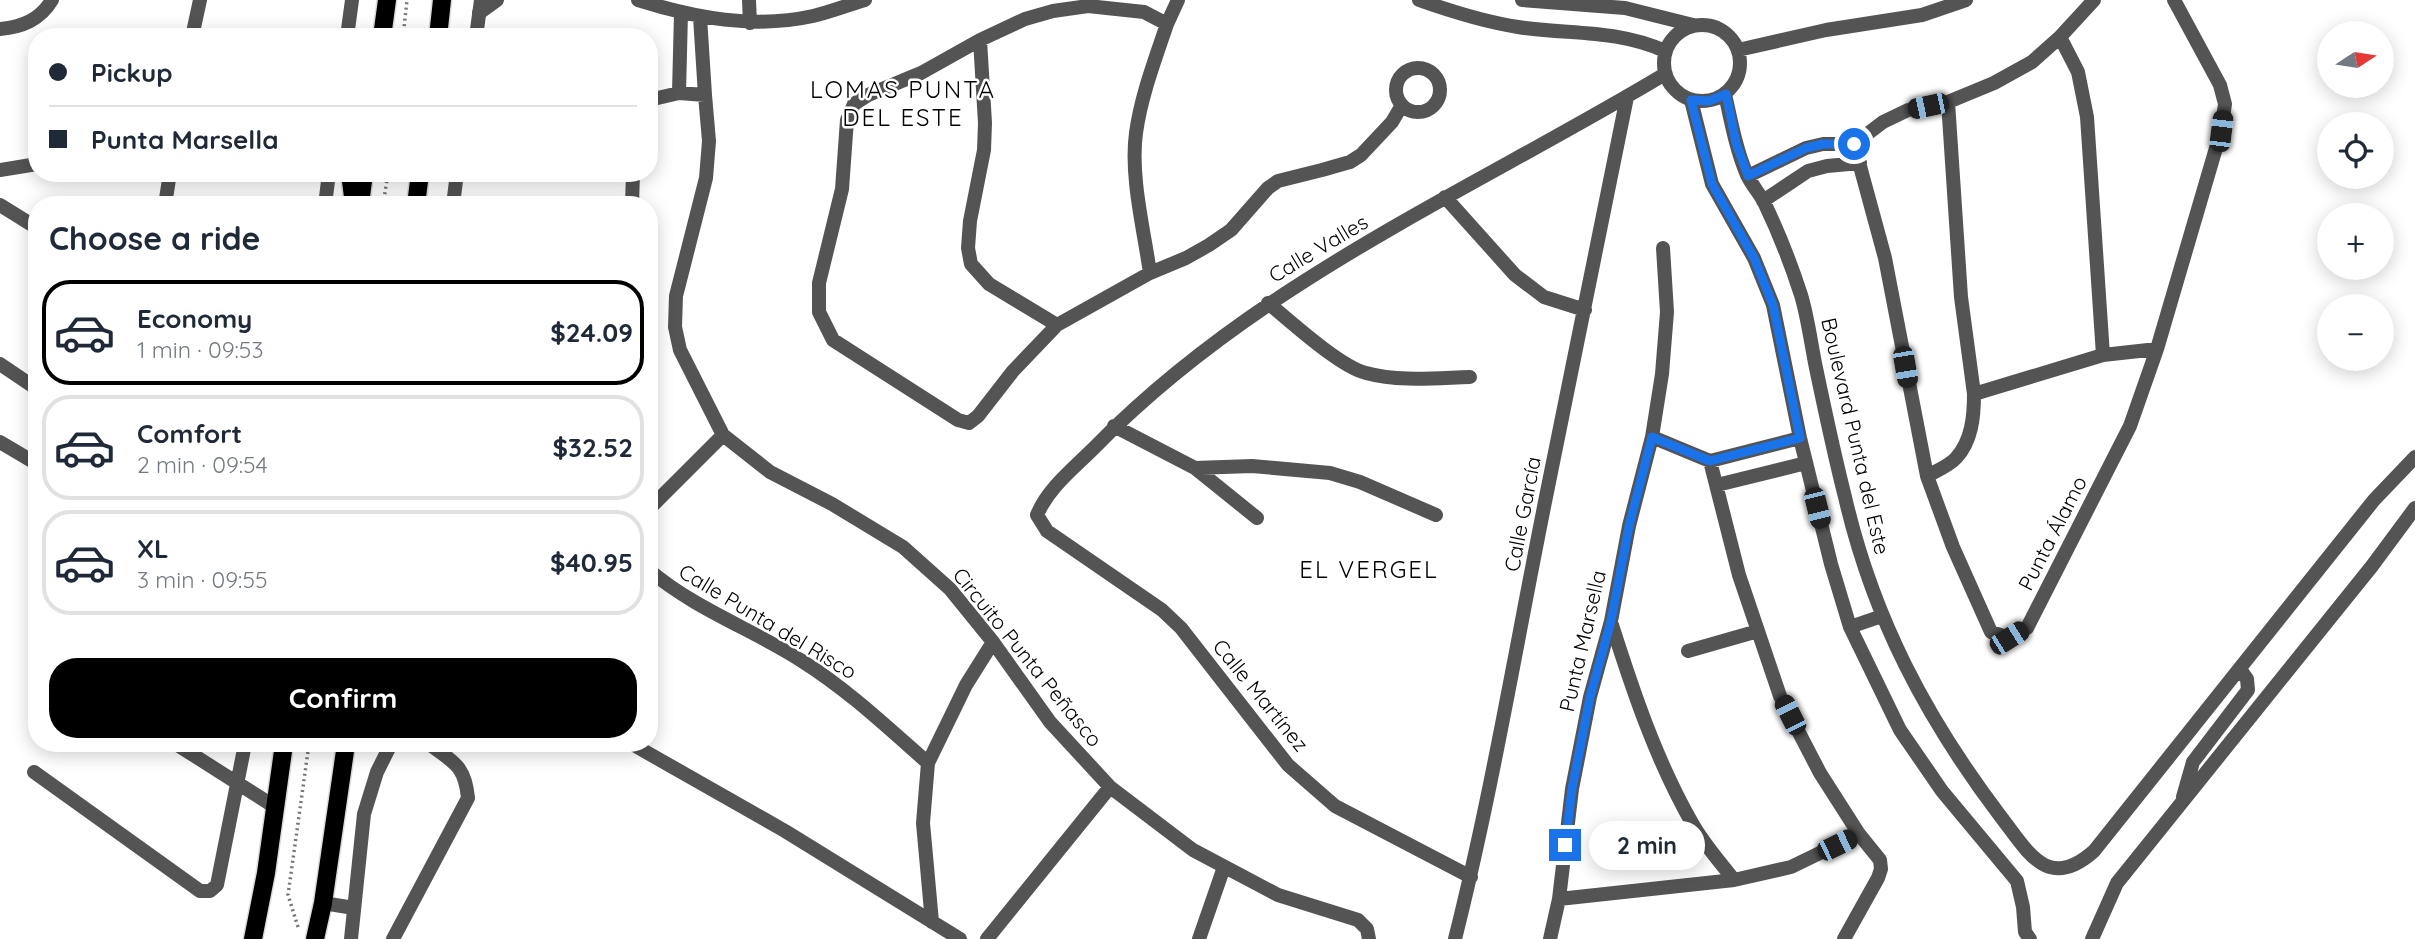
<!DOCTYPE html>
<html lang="en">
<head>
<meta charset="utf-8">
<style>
	:root { --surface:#fff; --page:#f6f6f7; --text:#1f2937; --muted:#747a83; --line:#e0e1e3; --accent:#000 }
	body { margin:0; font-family:Quicksand,sans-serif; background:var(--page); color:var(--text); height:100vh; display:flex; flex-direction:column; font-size:26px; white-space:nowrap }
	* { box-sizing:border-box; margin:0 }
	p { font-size:23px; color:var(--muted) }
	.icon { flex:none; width:38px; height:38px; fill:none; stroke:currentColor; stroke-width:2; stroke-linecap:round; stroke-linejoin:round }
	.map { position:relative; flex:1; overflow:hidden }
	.drawer { position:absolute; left:28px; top:196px; width:630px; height:556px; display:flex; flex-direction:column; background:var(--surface); border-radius:28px; box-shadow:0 4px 18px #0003 }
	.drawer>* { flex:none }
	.banner { position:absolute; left:28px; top:28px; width:630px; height:154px; border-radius:28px; box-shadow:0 4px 18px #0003; display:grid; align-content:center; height:154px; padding:0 21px; background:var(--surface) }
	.needle { width:46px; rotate:78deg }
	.buttons { position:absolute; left:2317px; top:21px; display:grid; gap:14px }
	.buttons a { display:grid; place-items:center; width:77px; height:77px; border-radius:50%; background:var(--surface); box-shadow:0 4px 18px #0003; font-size:35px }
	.end { position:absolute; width:32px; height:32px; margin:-16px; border:9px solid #1a73e8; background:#fff; box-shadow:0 0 0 4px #fff }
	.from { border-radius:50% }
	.bubble { position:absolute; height:49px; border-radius:24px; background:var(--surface); box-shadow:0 4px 18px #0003; font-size:23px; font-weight:700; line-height:49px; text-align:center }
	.car { position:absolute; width:21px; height:42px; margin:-21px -10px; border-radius:9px; box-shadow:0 0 5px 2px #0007; background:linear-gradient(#222 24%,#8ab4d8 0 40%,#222 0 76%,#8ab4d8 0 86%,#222 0) }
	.banner b { display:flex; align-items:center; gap:24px; height:66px; font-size:26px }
	.banner b+b { border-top:2px solid var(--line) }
	.banner i { width:18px; height:18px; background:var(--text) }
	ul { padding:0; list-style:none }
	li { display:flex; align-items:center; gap:21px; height:105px; margin:0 14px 10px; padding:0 7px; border:4px solid var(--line); border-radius:28px }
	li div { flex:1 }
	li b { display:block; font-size:26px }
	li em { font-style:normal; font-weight:700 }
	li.selected { border-color:var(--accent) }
	li>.icon { width:63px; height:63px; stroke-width:1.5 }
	h2 { padding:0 21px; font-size:32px; line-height:84px }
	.cta { display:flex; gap:14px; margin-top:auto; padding:14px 21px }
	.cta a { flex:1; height:80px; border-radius:28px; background:var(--accent); color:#fff; font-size:28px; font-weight:700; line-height:80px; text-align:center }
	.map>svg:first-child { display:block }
</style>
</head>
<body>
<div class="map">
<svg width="2415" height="939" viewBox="0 0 2415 939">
	<rect width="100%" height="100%" fill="#fff"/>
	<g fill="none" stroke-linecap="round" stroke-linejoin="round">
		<g stroke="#dbdbdb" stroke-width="21">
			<path id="primary" d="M382 37 387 0
				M438 37 442 0
				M350 173 354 205
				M360 204 364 173
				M416 205 420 173
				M253 939 266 873 284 744
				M315 939 323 903 346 744"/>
		</g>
		<path stroke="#767676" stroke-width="3.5" stroke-dasharray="2 3.5" stroke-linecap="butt" d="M403 37 407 0
			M383 205 388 173
			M298 927 288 895 309 744"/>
		<path stroke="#545454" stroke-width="14" d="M638 0C695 18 754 29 813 16 830 12 848 5 865 0
			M749 0 750 23
			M1419 0C1450 11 1485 22 1518 27 1570 35 1615 29 1665 51
			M1522 0 1625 8 1693 25
			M479 13 497 0
			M700 17 705 95
			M1167 24 1178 0
			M1664 63a38 38 0 1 1 76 0a38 38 0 1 1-76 0Z
			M0 29C22 27 40 20 52 0
			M192 37 200 0
			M2060 37 2078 72 2087 117 2103 355
			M980 40 985 123 984 150 970 221 968 248 971 264 989 284 1057 325
			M1738 50 1826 30 1922 15 1966 0
			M1396 90a22 22 0 1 1 44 0a22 22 0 1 1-44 0Z
			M679 93 681 13
			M1725 94C1731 121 1736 149 1747 175 1752 185 1759 193 1764 202 1778 231 1791 264 1801 295 1808 318 1811 344 1816 368 1825 411 1834 454 1845 497 1873 618 1926 718 2001 817 2028 852 2048 892 2094 851L2374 500 2415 457
			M649 100 679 93 705 95 709 141 706 178 676 296 675 327 680 350 723 435 770 472 832 504 903 547 950 589 993 642 1050 722 1110 787 1193 850 1278 895 1358 920 1367 929 1369 939
			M1691 100 1712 184 1754 258 1773 305 1800 438 1831 564 1850 627 1900 730 1942 791 2017 881 2023 907 2025 932 2030 939
			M1948 102 1961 297 1974 394
			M1854 144 1885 258 1927 476 1953 547 1991 632 2009 638 2027 628 2130 426 2157 349 2221 131 2225 104 2220 85 2174 0
			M1854 144 1883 122 1908 110 1948 102 1994 83 2032 62 2060 37 2094 0
			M0 170 37 164
			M1748 176 1806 148 1823 144H1854
			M1445 197 1515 275 1544 297 1585 310
			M1763 201 1808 171 1827 166 1860 163
			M0 205 37 228
			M165 205 170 173
			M632 205 633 173
			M1150 273C1144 230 1130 176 1136 133 1141 96 1155 60 1167 24L1144 12 1088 6 1053 11 1025 19 980 40 921 73 868 95 854 104 847 120 842 189 819 283V312L833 340 958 420 969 423 978 416 1013 371 1057 325 1150 273 1186 258 1209 245 1231 230 1268 188 1278 181 1322 170 1350 162 1361 155 1392 122 1402 105
			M1268 303C1290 321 1340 367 1366 373 1399 382 1436 378 1470 377
			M0 364 37 389
			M1114 426 1195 468 1252 466 1330 473 1360 482 1436 515
			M1652 437 1662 374 1667 312 1663 248
			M0 442 37 464
			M1710 461 1739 575 1780 696 1820 773 1859 834 1880 860 1881 869 1878 878 1844 939
			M1195 468 1257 518
			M1927 476C1936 471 1949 466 1956 458 1972 441 1974 416 1974 394L2103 355 2157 349
			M1717 485 1806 463
			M649 509 723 435
			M649 570C695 609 752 629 802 661 848 690 887 727 928 763
			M1611 622C1633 691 1656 760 1692 823 1703 843 1720 862 1734 880L1791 867 1859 834
			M1850 627 1882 616
			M1688 651 1758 631
			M176 744 275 807
			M632 744 785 831 960 939
			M34 772 200 891H210L217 885 245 744
			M2183 797 2193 762 2248 690 2247 679 2240 669
			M1471 877 1335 806 1288 765 1181 628 1162 610 1047 531 1037 515C1048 488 1074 468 1095 447 1256 282 1470 191 1665 74
			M1559 899 1734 880
			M323 903 354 908
			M932 922 923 823 928 763 966 685 993 642
			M351 939 364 814 377 772 391 744
			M393 939 468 798C465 765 453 762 429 744
			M987 939 1110 787
			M1199 939 1224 867
			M1455 939C1493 788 1518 634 1549 482 1575 353 1602 225 1627 97
			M1550 939 1559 899 1572 789 1590 697 1611 621 1629 526 1652 437 1710 461 1800 438
			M2092 939 2117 883 2372 566 2415 508"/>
		<path stroke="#545454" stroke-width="14" d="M347 37 352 0
			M476 37 481 0
			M325 205 329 173
			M453 205 457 173"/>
		<use href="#primary" stroke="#000" stroke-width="18"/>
	</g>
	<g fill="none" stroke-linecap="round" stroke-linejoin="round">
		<path stroke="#1a73e8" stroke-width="9" d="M1565 845 1572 789 1590 697 1611 621 1629 526 1652 437 1710 461 1800 438 1773 305 1754 258 1712 184 1691 100 1709 101 1726 94 1736 143 1748 176 1806 148 1823 144H1854"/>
	</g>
	<g text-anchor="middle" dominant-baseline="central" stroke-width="5" stroke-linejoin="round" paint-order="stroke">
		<g font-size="21" fill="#000" stroke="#fff">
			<text transform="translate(1318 248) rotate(-31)">Calle Valles</text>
			<text transform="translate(1856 436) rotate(77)">Boulevard Punta del Este</text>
			<text transform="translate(1522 514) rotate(-79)">Calle García</text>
			<text transform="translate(2052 533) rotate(-63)">Punta Álamo</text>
			<text transform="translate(768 621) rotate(31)">Calle Punta del Risco</text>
			<text transform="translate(1582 641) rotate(-77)">Punta Marsella</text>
			<text transform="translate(1028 657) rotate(51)">Circuito Punta Peñasco</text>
			<text transform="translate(1261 695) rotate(51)">Calle Martínez</text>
		</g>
		<g font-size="24" letter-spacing="2" fill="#000" stroke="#fff">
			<text x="903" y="89">LOMAS PUNTA<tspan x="903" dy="28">DEL ESTE</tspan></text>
			<text x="1369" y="569">EL VERGEL</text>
		</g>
	</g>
</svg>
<div class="buttons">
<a><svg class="needle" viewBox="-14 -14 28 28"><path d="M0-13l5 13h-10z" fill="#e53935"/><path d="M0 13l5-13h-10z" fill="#747a83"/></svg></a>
<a><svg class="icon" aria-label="locate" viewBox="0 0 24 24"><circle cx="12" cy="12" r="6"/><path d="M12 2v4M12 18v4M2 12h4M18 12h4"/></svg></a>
<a>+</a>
<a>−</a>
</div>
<i class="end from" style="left:1854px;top:144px"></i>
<i class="end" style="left:1565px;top:845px"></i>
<div class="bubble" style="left:1589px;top:821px;width:116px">2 min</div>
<i class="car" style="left:1928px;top:106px;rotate:258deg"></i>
<i class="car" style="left:2221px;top:131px;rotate:7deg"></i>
<i class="car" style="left:1905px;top:367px;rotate:170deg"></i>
<i class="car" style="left:1817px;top:508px;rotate:166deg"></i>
<i class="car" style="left:2009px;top:638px;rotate:58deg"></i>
<i class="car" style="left:1790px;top:715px;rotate:333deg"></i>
<i class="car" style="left:1837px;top:845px;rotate:64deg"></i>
<div class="banner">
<b><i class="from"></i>Pickup</b>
<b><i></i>Punta Marsella</b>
</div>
<section class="drawer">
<h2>Choose a ride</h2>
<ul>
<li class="selected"><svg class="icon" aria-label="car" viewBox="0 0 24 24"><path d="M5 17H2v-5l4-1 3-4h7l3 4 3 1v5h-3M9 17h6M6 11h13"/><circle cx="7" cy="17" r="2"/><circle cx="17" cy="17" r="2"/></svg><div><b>Economy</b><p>1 min · 09:53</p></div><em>$24.09</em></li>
<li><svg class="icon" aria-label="car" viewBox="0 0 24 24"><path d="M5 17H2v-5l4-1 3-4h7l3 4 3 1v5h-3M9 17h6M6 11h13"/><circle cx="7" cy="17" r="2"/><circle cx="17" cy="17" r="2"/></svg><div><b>Comfort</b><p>2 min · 09:54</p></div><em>$32.52</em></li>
<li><svg class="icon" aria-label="car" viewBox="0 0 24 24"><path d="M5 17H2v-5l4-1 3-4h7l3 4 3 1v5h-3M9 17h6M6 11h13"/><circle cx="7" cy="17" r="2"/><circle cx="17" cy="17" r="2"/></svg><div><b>XL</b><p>3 min · 09:55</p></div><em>$40.95</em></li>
</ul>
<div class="cta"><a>Confirm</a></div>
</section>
</div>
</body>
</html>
